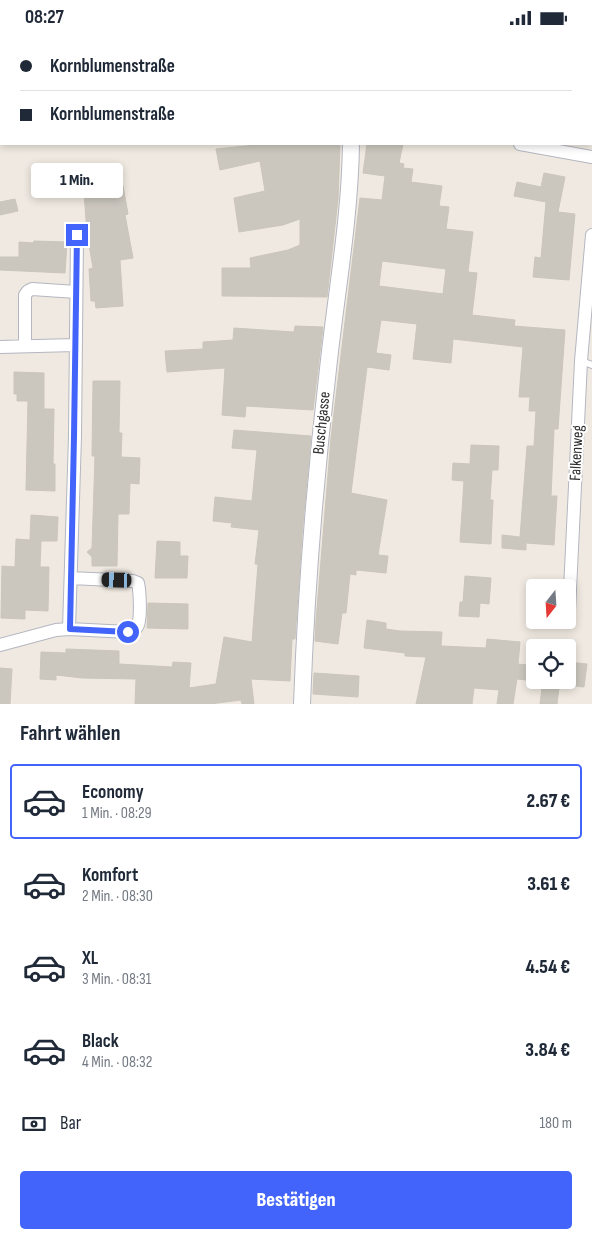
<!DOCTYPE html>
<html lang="de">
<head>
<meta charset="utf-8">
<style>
	:root { --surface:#fff; --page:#f2f2f3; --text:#1f2937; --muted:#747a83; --line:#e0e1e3; --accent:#4264fb }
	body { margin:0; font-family:"Sofia Sans Condensed",sans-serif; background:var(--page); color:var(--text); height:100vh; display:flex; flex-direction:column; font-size:19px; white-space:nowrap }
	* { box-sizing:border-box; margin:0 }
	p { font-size:16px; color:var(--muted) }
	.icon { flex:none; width:28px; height:28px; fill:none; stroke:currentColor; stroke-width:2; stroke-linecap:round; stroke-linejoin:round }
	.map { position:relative; height:669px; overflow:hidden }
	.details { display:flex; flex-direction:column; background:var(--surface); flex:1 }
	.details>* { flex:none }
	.banner { position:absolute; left:0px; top:0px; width:592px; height:110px; box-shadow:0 2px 8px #0003; display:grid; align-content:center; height:110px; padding:0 20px; background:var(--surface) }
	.needle { width:32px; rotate:197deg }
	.buttons { position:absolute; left:526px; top:544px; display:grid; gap:10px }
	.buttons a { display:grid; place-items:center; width:50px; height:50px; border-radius:5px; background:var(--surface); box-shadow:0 2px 8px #0003; font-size:25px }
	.end { position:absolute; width:22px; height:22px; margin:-11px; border:6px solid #4264fb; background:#fff; box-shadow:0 0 0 2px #fff }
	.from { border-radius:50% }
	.bubble { position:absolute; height:35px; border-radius:5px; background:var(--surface); box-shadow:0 2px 8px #0003; font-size:16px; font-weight:800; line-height:35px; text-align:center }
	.car { position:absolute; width:15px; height:30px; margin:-15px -8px; border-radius:6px; box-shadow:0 0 4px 1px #0007; background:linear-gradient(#222 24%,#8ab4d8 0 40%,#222 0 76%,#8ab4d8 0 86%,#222 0) }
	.banner b { display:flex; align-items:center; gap:18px; height:48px; font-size:19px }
	.banner b+b { border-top:1px solid var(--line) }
	.banner i { width:12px; height:12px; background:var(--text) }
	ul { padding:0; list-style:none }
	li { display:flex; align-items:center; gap:15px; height:75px; margin:0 10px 8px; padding:0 10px; border:2px solid transparent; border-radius:5px }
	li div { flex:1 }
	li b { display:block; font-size:19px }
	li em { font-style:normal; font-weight:800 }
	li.on { border-color:var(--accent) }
	li>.icon { width:45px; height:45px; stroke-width:1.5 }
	h2 { padding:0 20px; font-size:22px; line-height:60px }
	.pay { display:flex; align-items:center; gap:12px; height:55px; padding:0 20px; font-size:19px }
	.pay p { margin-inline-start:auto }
	.button { display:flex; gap:10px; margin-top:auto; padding:10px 20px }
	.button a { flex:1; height:58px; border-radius:5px; background:var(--accent); color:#fff; font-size:20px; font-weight:800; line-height:58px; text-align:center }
	.status { display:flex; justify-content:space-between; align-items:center; height:35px; padding:0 25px; background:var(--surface); direction:ltr }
	.status svg { height:14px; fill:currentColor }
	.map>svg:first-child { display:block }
</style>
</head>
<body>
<div class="status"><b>08:27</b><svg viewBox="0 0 49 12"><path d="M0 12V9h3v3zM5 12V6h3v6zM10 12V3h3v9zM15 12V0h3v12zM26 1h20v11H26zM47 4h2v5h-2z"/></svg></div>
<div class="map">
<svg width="592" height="669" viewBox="0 0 592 669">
	<rect width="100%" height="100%" fill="#efe9e1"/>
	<path fill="#cbc7bf" stroke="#cbc5ba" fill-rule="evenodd" d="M266 109H340L338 164 327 262 222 261V233H251L250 223 288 215 300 210V184L283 190 239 197 234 163 265 156 260 126 220 135 216 114Z
		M367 109H403L399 128 404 129 403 133 413 134 411 147 442 151 439 171 449 172 446 194 473 197 468 237 477 238 472 280 515 285 514 291 565 295 558 394H554L551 461H557L554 510 526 508V515L502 513V500L520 502 527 411H534L536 376H529L530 362H519L523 312 453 304 451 328 413 324 417 289 381 285 376 318 391 320 389 335 367 332 351 458 387 465 378 520 388 521 386 538 356 535V540L350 539 346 578H342L338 609 315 606 316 586 331 403 360 163 382 165 385 141 363 138ZM382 226 446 234 443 259 379 251Z
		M544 138 565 142 558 177 575 179 569 245 533 242 535 222 541 223 546 167 514 161 517 147 541 152Z
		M123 151 128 179 125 180 133 223 120 225 123 271 96 273 95 266H91L89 234 93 233 87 198 84 158Z
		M15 164 18 176 0 180V167Z
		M34 206 67 207 65 238 0 235V222H19V207L33 208Z
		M295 291 323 292 313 375 246 371 245 382 222 380 225 333 167 337 165 316 203 314V307L233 305 234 293 294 297Z
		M14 337 44 338V374H54L53 429H55V456L26 455 28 366H17V359H14Z
		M93 346H120L119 398H122L121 422 140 423 139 449 130 448 129 479H118L117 531H92V522L87 517 92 513 95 421H92Z
		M234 395 311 401 302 500 295 604H292L290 646 251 644 254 669H242L241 665 210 669H135L136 644 82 643 56 640V645L40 644 41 617 66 618V614L119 616V629L172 632 173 627 191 628 189 653 216 649 224 602 252 607 258 529H255L259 495 231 492 232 488 213 486 215 462 252 466 257 415 232 413Z
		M471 410 499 411 498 435H492L490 465H493L491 509 460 507 464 446 452 445 453 428 470 429Z
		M31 480 58 482 57 506H41L40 532H49L48 576 25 575V584L1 583 2 531 15 532 16 504 30 505Z
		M157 506 180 507V521H188L187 543H155Z
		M465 541 491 543 489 569 480 568 479 582 459 581 460 567H463Z
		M148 568 188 569V594L147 593Z
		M367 585 386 588V594L400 596 442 597 441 611 486 613 487 604 520 607 518 629 535 631V646L517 644 513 669H497L499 655 474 653 472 669H416L426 622 405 621V618L364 613Z
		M568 627 587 629 584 652 568 650Z
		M0 633 12 634 10 669H0Z
		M314 638 359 641 358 662 313 659Z
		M543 645H560L557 669H540Z"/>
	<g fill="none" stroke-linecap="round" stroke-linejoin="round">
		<g stroke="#b4b7c1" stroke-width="8">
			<path id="service" d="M581 326 592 330"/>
		</g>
		<g stroke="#b4b7c1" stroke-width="14">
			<path id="minor" d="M75 1 81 0
				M374 1V0
				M0 18H1
				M520 109 592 122
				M25 311V260L28 256 32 254 76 257
				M0 312 75 310
				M569 576 581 326 592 200
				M69 594 75 401 77 201
				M0 610 56 595 69 594 128 597C132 596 136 595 138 590 141 582 140 557 138 548L133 546 71 543"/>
		</g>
		<g stroke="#b4b7c1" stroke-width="18">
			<path id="tertiary" d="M323 0V1
				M302 669C306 557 315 445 328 334 336 259 350 184 351 109"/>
		</g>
		<use href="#service" stroke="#fff" stroke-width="6"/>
		<use href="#minor" stroke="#fff" stroke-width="12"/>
		<use href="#tertiary" stroke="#fff" stroke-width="16"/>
	</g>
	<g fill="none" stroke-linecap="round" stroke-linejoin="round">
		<path stroke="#4264fb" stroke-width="6" d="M77 200 74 401 70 594 128 597"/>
	</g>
	<g text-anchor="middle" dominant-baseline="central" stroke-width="4" stroke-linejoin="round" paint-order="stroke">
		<g font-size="16" fill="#2e2e2e" stroke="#fff">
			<text transform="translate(322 388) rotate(-84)">Buschgasse</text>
			<text transform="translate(577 418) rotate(-87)">Falkenweg</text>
		</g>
	</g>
</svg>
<div class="buttons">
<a><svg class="needle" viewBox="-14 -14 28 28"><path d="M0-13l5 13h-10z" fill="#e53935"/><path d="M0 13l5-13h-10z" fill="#747a83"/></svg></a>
<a><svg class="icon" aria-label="locate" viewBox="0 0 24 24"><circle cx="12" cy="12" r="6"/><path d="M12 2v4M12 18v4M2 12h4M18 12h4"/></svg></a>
</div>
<i class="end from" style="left:128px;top:597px"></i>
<i class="end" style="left:77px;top:200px"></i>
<div class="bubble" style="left:31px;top:128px;width:92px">1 Min.</div>
<i class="car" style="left:117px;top:545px;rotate:272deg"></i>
<div class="banner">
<b><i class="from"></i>Kornblumenstraße</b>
<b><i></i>Kornblumenstraße</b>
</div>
</div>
<section class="details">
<h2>Fahrt wählen</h2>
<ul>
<li class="on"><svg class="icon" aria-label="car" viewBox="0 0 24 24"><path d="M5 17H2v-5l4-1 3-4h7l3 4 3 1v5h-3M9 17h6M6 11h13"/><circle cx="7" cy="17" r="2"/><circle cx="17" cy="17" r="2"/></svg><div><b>Economy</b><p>1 Min. · 08:29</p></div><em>2.67 €</em></li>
<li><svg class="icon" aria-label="car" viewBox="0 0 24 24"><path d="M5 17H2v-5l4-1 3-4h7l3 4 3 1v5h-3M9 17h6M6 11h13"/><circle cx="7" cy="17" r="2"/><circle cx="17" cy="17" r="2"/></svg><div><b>Komfort</b><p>2 Min. · 08:30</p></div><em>3.61 €</em></li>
<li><svg class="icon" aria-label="car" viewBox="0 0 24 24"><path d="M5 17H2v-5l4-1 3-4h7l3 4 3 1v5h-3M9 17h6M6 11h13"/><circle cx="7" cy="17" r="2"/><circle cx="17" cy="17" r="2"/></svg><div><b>XL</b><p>3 Min. · 08:31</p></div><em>4.54 €</em></li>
<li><svg class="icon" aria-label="car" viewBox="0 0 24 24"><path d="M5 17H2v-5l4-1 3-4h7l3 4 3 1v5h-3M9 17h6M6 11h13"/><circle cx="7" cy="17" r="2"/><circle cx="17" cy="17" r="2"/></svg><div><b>Black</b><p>4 Min. · 08:32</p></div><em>3.84 €</em></li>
</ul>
<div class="pay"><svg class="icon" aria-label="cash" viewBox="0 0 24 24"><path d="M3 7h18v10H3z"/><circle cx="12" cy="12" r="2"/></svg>Bar<p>180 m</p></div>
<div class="button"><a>Bestätigen</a></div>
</section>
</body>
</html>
